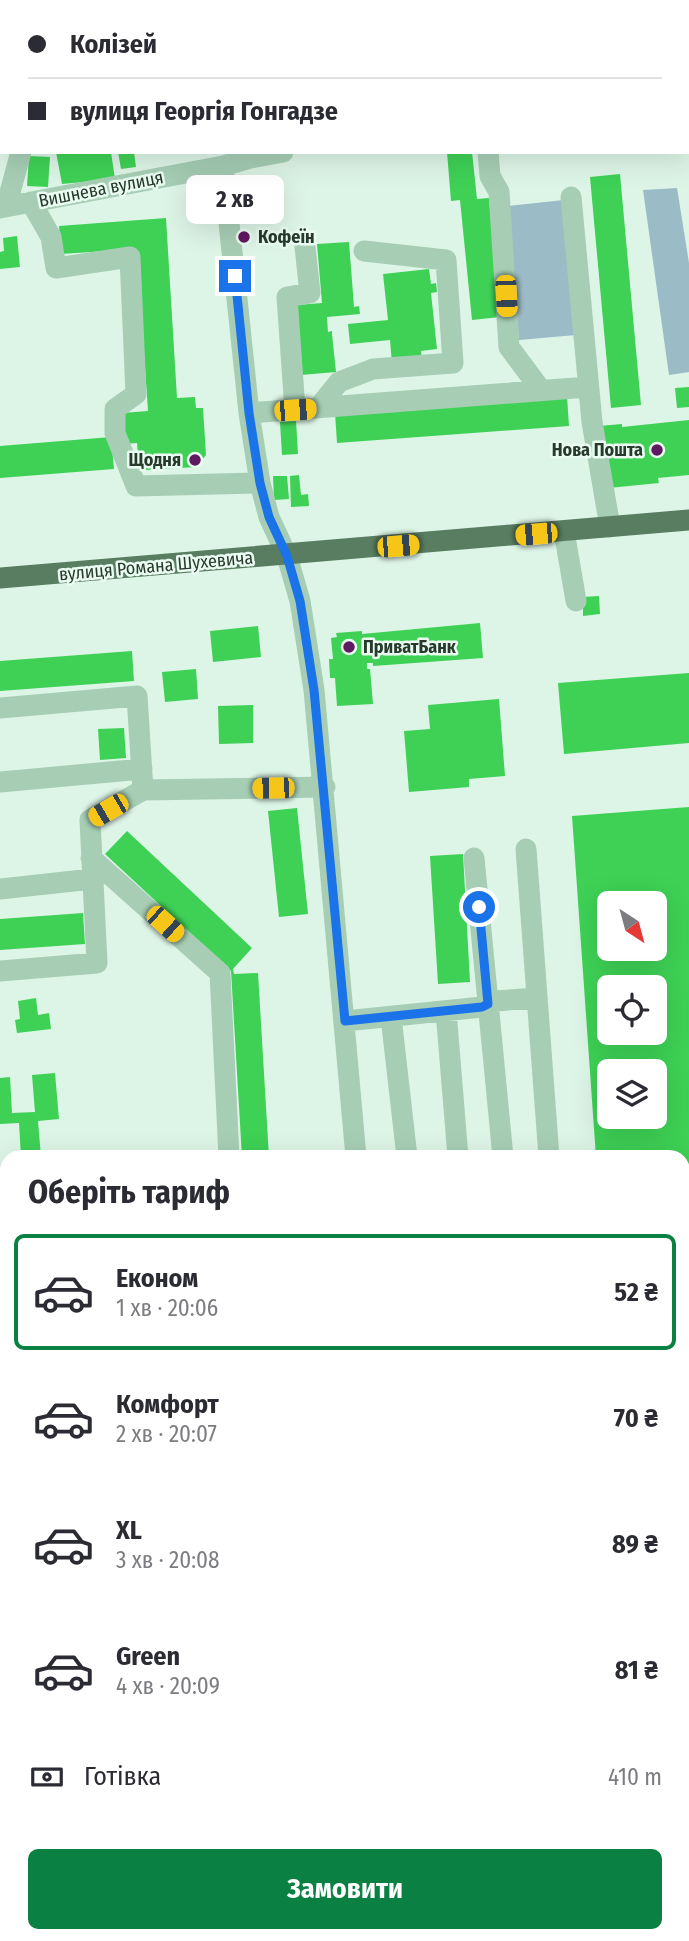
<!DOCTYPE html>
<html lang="uk">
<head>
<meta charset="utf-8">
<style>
	:root { --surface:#fff; --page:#f7f7f7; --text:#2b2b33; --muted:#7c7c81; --line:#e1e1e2; --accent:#0b8043 }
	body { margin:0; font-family:"Fira Sans Condensed",sans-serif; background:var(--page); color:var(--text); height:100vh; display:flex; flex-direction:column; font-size:26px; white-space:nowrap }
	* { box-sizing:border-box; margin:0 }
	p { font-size:23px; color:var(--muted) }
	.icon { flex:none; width:38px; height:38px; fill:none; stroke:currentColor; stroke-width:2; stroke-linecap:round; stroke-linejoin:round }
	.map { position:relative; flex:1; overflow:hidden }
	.sheet { position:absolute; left:0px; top:1150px; width:690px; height:793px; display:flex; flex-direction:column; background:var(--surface); border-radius:21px 21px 0 0; box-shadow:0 7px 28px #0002 }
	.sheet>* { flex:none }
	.guide { position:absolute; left:0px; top:0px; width:690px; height:154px; box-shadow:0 7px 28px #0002; display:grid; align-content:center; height:154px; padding:0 28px; background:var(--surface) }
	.needle { width:46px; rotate:144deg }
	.buttons { position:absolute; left:597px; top:891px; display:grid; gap:14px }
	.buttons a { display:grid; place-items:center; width:70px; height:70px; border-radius:10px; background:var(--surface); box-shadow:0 7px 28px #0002; font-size:35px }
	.end { position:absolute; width:32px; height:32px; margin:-16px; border:9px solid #1a73e8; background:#fff; box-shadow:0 0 0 4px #fff }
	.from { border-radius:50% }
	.bubble { position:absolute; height:49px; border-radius:10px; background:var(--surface); box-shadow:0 7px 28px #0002; font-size:23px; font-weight:700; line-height:49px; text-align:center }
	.car { position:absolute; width:21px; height:42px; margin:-21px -10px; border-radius:9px; box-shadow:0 0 5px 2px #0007; background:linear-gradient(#f5c518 24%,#345 0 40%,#f5c518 0 76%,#345 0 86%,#f5c518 0) }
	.guide b { display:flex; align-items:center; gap:24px; height:66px; font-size:26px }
	.guide b+b { border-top:2px solid var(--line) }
	.guide i { width:18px; height:18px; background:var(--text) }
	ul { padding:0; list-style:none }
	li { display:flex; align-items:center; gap:21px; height:116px; margin:0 14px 10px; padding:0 14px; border:4px solid transparent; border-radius:10px }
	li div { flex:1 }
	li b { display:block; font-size:26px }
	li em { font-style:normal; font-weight:700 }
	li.current { border-color:var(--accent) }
	li>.icon { width:63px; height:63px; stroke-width:1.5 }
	h2 { padding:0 28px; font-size:32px; line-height:84px }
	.pay { display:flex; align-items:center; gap:18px; height:77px; padding:0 28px; font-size:26px }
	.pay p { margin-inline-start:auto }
	.cta { display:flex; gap:14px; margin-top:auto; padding:14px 28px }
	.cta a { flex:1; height:80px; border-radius:10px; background:var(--accent); color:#fff; font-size:28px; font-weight:700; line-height:80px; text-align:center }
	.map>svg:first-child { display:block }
</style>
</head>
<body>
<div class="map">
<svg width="689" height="1941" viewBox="0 0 689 1941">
	<rect width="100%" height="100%" fill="#ddf5e7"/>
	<path fill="#9bbbc6" d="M677 188 689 263V372L669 375 643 190Z
		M564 200 576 335 519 340 507 206Z
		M689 1592V1676H683L682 1593Z
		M0 1599H7V1666L0 1665Z"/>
	<path fill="#b279b5" d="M0 1665 7 1666V1936H682V1676H689V1941H0Z"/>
	<path fill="#3ed155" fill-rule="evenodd" d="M56 152H111L115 179 62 184Z
		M118 152H134L136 167 121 169Z
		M447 152H472L477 199 489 198 500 317 472 320 460 200 451 201Z
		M29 156 50 157 48 187 27 186Z
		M620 174 641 405 611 408 590 177Z
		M166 218 177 398 195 397 196 408H203L206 455 196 467 146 470V466H139L137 443 124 444 122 413 148 411 137 249 61 254 59 226Z
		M17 236 20 267 0 269V252L4 251 3 238Z
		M349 242 354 307 359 306 360 314 327 317 328 332 332 331V334L336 372 301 375 296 305 322 303 317 244Z
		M429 269 431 284 436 283 437 292 431 293 437 349 421 351 422 360 392 364 390 340 350 344 348 324 388 320 383 274Z
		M689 387V407L677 408 675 388Z
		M567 396 569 426 337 443 335 413Z
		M689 420V475L658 478 659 483 609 488 599 426 622 424V427Z
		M296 421 298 454 282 455 280 422Z
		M111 437 114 469 0 478V446Z
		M299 475 301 495 308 494 309 506 291 507 290 476Z
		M273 476H287L289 499 274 500Z
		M599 596 600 614 583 616V597Z
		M480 623 483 658 373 666V663H367V669H370L373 704 337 706 335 678H330L329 659H333L331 638 337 637 336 633 362 631V634Z
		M258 626 261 657 213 662 210 631Z
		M132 651 134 681 0 691V661Z
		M196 669 198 699 165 702 162 672Z
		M689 673V743L564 754 558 683Z
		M499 699 505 776 469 779V787L409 792 404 731 430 729 428 705Z
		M253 705V743L219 744 218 706Z
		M124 728 126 758 100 760 98 729Z
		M689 807V1176H682V1157H596L572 816ZM609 903H654V948H609ZM609 987H654V1032H609ZM609 1071H654V1116H609Z
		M297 808 308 914 279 917 268 811Z
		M127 831 252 948 233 969 234 974 258 973 269 1157H242L231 971 105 854Z
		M463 854 470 982 438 984 430 856Z
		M83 913 85 944 0 950V919Z
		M36 998 38 1015 49 1013 51 1029 17 1033 15 1020 20 1019 18 1001Z
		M55 1073 59 1119 38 1121 41 1157H21L19 1123 0 1124V1078L10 1077 12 1113 35 1112 32 1075Z
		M7 1174V1221L0 1222V1175Z
		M682 1507H685L688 1533H682Z"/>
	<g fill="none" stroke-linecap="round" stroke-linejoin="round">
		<path stroke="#a7ceb5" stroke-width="21" d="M38 0 39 2
			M232 0V2
			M289 0V2
			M536 2 539 0
			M688 52H689
			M488 152 490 176 499 192 509 347 541 390
			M223 166 249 413 260 483 269 517 287 556 300 601 314 690 356 1157
			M571 197 592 422 610 527
			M31 202 51 237 56 268 130 257 136 394 115 409V433L136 486 260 483
			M6 207 21 152
			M0 208 223 166 251 158 283 152
			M318 408 339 382 373 369 453 363 446 260 364 251
			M295 410 287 297 310 293 305 247
			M249 413 588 387
			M564 531 576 601
			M0 708 137 696 143 790
			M0 782 142 769
			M526 849 549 1157
			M91 858 220 973 229 1157
			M474 858 503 1157
			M0 889 92 879
			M0 971 97 963 90 820 143 790 325 787
			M446 1011 458 1157
			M391 1017 407 1157
			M345 1021 482 1007 496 1001 535 998
			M0 1226 7 1225
			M682 1228H689
			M0 1563 7 1562
			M682 1584H689
			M0 1591H7"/>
		<path stroke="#587d61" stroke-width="21" d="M0 578 689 520"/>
	</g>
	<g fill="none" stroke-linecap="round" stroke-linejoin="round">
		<path stroke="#1a73e8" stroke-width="9" d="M235 276 249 413 260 483 269 517 287 556 300 601 314 690 345 1021 482 1007 488 1004 479 907"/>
	</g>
	<g fill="#5f1960" stroke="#eafcf2" stroke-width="2.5">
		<circle cx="244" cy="237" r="7"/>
		<circle cx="657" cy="450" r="7"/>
		<circle cx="195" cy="460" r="7"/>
		<circle cx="349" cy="647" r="7"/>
	</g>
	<g text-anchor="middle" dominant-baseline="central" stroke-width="5" stroke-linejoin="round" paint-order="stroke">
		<g font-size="18" fill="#283a2c" stroke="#eafcf2">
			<text transform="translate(101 189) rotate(-11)">Вишнева вулиця</text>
			<text transform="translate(156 566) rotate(-5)">вулиця Романа Шухевича</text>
		</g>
		<g font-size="18" font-weight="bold" fill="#283a2c" stroke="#eafcf2" text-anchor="start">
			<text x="258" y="237">Кофеїн</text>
			<text x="643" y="450" text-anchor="end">Нова Пошта</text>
			<text x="181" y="460" text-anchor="end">Щодня</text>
			<text x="363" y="647">ПриватБанк</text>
		</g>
	</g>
</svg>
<div class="buttons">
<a><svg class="needle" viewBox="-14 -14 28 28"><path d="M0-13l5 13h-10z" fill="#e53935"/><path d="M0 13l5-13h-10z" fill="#7c7c81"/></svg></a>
<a><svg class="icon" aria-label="locate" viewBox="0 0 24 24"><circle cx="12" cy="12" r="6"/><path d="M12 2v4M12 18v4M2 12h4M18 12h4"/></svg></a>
<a><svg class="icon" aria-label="layers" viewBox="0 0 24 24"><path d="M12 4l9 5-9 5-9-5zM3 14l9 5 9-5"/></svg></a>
</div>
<i class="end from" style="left:479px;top:907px"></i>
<i class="end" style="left:235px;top:276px"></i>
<div class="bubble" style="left:186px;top:175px;width:98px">2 хв</div>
<i class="car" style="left:506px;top:296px;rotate:177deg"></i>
<i class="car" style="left:295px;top:410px;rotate:86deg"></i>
<i class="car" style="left:536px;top:534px;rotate:265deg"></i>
<i class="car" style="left:398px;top:546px;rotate:85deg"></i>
<i class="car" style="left:273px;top:788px;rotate:269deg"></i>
<i class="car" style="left:108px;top:810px;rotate:240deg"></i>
<i class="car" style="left:165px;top:924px;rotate:132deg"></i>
<div class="guide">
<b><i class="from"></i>Колізей</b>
<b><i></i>вулиця Георгія Гонгадзе</b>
</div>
<section class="sheet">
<h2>Оберіть тариф</h2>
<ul>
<li class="current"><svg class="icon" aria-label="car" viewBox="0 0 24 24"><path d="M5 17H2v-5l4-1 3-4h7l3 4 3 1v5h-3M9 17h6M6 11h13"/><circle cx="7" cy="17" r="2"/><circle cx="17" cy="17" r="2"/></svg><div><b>Економ</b><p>1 хв · 20:06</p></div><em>52 ₴</em></li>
<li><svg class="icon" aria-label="car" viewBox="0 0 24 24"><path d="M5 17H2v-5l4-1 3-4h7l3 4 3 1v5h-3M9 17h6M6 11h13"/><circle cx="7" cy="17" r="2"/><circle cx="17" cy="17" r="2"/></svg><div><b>Комфорт</b><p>2 хв · 20:07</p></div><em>70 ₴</em></li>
<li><svg class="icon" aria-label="car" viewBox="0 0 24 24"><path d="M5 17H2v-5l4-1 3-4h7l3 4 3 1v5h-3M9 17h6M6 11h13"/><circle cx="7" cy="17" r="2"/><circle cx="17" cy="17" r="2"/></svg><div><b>XL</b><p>3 хв · 20:08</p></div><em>89 ₴</em></li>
<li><svg class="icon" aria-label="car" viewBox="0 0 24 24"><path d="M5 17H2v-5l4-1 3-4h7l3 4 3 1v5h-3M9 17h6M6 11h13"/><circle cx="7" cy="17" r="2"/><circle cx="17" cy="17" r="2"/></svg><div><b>Green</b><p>4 хв · 20:09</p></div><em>81 ₴</em></li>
</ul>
<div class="pay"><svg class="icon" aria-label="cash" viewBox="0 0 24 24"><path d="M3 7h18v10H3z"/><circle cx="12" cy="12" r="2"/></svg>Готівка<p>410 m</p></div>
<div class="cta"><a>Замовити</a></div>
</section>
</div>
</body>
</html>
